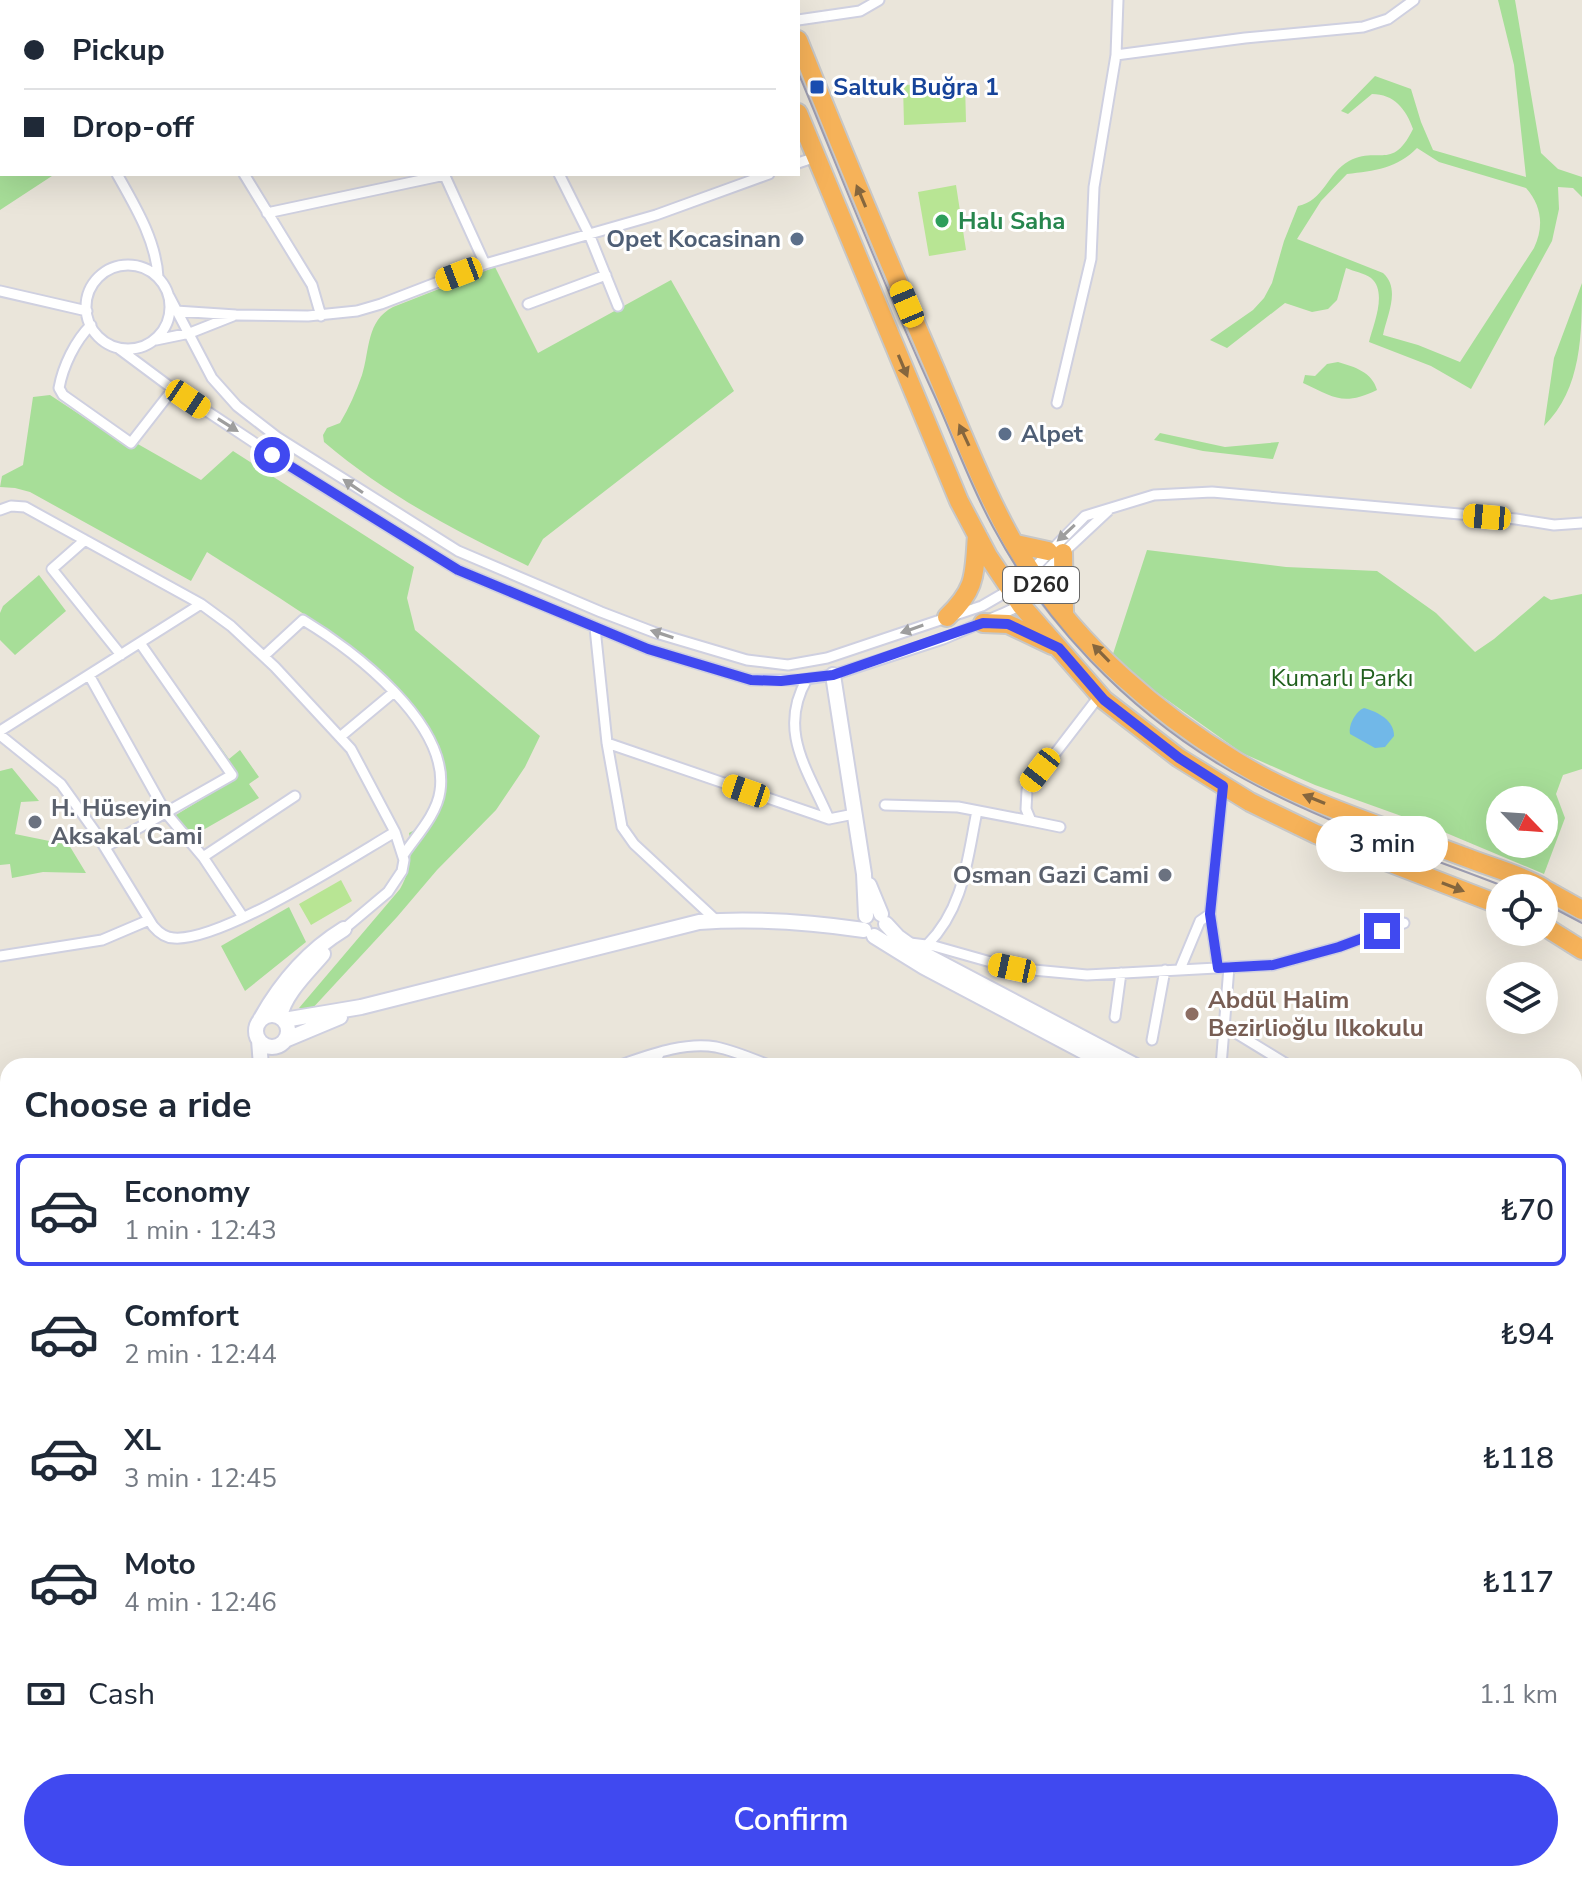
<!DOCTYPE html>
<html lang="en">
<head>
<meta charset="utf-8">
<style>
	:root { --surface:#fff; --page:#f2f2f3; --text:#1f2937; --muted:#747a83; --line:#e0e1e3; --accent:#4049f0 }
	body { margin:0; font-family:"Nunito Sans",sans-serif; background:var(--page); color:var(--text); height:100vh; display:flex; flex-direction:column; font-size:30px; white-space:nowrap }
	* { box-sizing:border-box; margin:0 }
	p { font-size:26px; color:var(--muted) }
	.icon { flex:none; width:44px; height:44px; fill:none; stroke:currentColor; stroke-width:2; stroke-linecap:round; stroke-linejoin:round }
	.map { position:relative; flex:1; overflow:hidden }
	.panel { position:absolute; left:0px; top:1058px; width:1582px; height:824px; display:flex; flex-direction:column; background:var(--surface); border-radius:24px 24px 0 0; box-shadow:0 8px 32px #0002 }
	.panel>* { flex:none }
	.hud { position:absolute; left:0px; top:0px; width:800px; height:176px; box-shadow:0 8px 32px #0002; display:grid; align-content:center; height:176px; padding:0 24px; background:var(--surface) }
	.needle { width:52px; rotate:115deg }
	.controls { position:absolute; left:1486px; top:786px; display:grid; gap:16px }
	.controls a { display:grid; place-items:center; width:72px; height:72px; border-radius:50%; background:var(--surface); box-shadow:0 8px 32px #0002; font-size:40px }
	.end { position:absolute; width:36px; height:36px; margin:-18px; border:10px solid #4049f0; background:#fff; box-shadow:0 0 0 4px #fff }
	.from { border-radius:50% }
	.bubble { position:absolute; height:56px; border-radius:28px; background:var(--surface); box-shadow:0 8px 32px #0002; font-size:26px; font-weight:600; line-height:56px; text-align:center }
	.car { position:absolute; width:24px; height:48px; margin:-24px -12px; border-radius:10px; box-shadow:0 0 6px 2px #0007; background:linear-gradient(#f5c518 24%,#345 0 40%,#f5c518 0 76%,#345 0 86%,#f5c518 0) }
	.hud b { display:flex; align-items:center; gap:28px; height:76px; font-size:30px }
	.hud b+b { border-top:2px solid var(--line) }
	.hud i { width:20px; height:20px; background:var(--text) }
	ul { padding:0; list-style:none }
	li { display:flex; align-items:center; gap:24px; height:112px; margin:0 16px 12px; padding:0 8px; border:4px solid transparent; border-radius:12px }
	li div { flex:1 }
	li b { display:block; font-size:30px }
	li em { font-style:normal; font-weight:600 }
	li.current { border-color:var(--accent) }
	li>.icon { width:72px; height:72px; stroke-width:1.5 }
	h2 { padding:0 24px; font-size:36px; line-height:96px }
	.pay { display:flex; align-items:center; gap:20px; height:88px; padding:0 24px; font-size:30px }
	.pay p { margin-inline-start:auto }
	.button { display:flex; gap:16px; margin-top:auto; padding:16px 24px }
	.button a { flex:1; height:92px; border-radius:48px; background:var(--accent); color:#fff; font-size:32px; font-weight:600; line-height:92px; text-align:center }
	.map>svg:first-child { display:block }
</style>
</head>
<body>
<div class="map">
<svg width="1582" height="1882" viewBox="0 0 1582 1882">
	<rect width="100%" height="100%" fill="#eae5da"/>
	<path fill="#a7de98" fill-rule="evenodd" d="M0 0H389L392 2H2V174H55L0 210Z
		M1498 0H1515L1541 153 1558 169 1582 177V197L1573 188 1558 187 1559 209 1552 241 1471 389 1431 366 1369 342C1373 325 1388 292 1371 278 1364 273 1353 271 1346 268L1337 300 1328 309 1312 312 1285 303 1227 348 1210 340 1253 310 1264 298 1272 283 1284 241 1298 206C1324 201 1327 173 1349 161 1378 145 1392 172 1413 129 1406 109 1394 94 1372 94L1348 114 1341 111 1375 76 1411 89 1421 122 1433 150 1526 177 1514 65ZM1417 148 1439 162 1526 188C1542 206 1544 227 1534 248L1460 362 1418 345 1383 335C1387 315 1401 289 1383 273L1297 239 1321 201 1347 174C1374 171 1398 168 1417 148Z
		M495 267 538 353 671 280 734 391 543 539 528 566C455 531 385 494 324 442L323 435 327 428 340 423C349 408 356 392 362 375 370 350 366 321 393 307Z
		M1582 283C1582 333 1582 389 1544 426L1554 358Z
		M1338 362C1355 367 1372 372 1377 390 1343 406 1335 398 1303 383L1305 375 1315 376 1327 364Z
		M50 395 123 443 131 447 136 443 201 480 233 451 414 567 407 598 415 630 540 736 525 767 496 810 437 870 397 917 310 1011 299 1008 400 889C410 871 413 853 409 833L428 823C431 814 435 804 437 794 440 782 434 745 430 733 410 672 262 588 207 552L191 581 30 492 15 488 0 487 2 476 23 465 33 397Z
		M1160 433 1225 447 1279 442 1273 459 1203 451 1154 440Z
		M1147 550 1286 567 1377 571 1436 613 1475 652 1494 639 1544 596 1551 600 1582 594V769L1563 775 1556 794 1565 818 1544 874 1432 827 1315 785 1242 753 1111 660ZM1500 800H1544V844H1500Z
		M39 575 66 611 15 655 0 640V613L3 606Z
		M183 695 229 759 240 750 259 777 249 784 259 798 182 842 166 821 235 779 177 699Z
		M12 768 39 801 21 802 15 834 69 845 86 873 43 872 12 878 10 864 0 865V771Z
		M289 907 306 942 245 991 221 946Z
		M1574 1645 1582 1648V1690L1574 1716Z
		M774 1874H969L960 1882H771Z"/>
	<path fill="#b8e594" d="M965 83 966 122 904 125 903 85Z
		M956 185 966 250 929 256 918 192Z
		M341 880 352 901 311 925 299 904Z"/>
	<path fill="#71b8e8" d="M1364 708C1378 712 1394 720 1394 736L1385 747 1375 748 1350 734C1348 725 1356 711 1364 708Z"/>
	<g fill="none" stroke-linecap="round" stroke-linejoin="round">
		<g stroke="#cfd0e0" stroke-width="13">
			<path id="street" d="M482 2 485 0
				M798 20 860 11 879 0
				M1116 55 1245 38 1363 27 1388 19 1414 0
				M798 163 816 157
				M117 174C135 206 156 240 158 277
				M244 174 312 285 321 316
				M444 174 485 264
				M559 174 589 234 618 306
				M267 213 445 175
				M86 307a42 42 0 1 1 84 0a42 42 0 1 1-84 0Z
				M0 291 87 311
				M169 296 212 378 237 406 277 437 458 551 601 612 656 633 747 660 788 665 827 658 982 606 1001 595 1031 571 1085 516 1154 495 1212 492 1516 519 1554 525 1582 523
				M528 304 606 275
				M176 311 236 315 308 316 357 311 381 304 485 264 656 215 769 174
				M91 325C75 341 63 366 59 388L63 395 131 443 173 389
				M156 340 190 333 233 316
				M118 348 169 386 291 467 458 570 648 649 751 680H800L833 675 943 639 1002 614 1021 605 1038 580 1063 553 1108 511
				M1057 403 1091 259 1094 187 1116 55 1118 0
				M0 510 11 506 25 507 201 604 231 626 275 667 351 749 395 832 404 860 402 871 388 892 344 929
				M85 540 52 569 121 655
				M595 628 607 743 622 827 634 844 717 921
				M264 656 303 620C353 650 450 724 440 791 437 814 417 835 404 854
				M89 675 166 813 203 857 243 917
				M807 679C777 731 808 770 829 819
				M0 731 201 604
				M0 735 61 784 96 833 153 926C159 933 165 938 174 938 221 942 349 859 395 832
				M340 737 394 692
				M607 743 829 819 854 814
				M885 805 958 807 1031 821
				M1060 827 1031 821 1026 809 1027 790 1100 695
				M105 847 232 775 140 643
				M203 857 295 796
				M1210 914 1218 968
				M910 943 934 946 1012 968 1087 975 1273 965 1339 947 1404 923
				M927 945C964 908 967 860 977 811
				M0 956 102 940 149 920
				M1180 969 1200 921 1210 914 1223 786
				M1115 1017 1121 973
				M1224 1029 1231 1030 1290 1066
				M1152 1040 1165 970
				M617 1066C647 1056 684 1041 716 1047 735 1051 753 1059 771 1066
				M653 1066 659 1054
				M1221 1066 1229 967
				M0 1279 8 1284
				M0 1451 8 1455
				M0 1539 8 1543
				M1574 1614 1582 1612
				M1574 1630 1582 1631
				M1070 1874 1086 1882
				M1222 1874 1231 1882
				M1351 1874 1361 1877 1367 1874
				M1540 1874 1545 1882
				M760 1882 763 1874
				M978 1882 987 1874
				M1460 1882V1874"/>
		</g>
		<g stroke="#cfd0e0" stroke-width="18">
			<path id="secondary" d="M833 675 864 874 866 916
				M869 885 881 914
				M886 924 898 937 916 950 1136 1066
				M874 936 924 967 1111 1066
				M256 1031a16 16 0 1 1 32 0a16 16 0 1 1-32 0Z
				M280 1017C284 994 308 972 323 954
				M260 1020C280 984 308 951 344 929
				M284 1020 361 1007 699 922C755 918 809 922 864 930
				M259 1040 261 1066
				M285 1040 340 1017
				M1574 1151 1582 1160
				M1574 1165 1582 1176
				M1574 1761 1582 1741
				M0 1781 8 1784
				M249 1882 250 1874"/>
		</g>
		<g stroke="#c7c7c7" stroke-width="22">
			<path id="highway" d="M751 0 752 2
				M781 0 782 2
				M798 40C842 150 888 260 935 369 963 435 991 510 1030 570 1081 648 1158 714 1237 762 1306 804 1389 828 1465 857 1490 867 1519 874 1543 888
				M798 113 959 501 988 556 1021 605 1104 700 1179 758 1250 802 1316 834 1500 905
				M1016 544 1048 551
				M1063 553 1064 612
				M947 617C977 588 974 575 977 535
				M983 623 1008 624 1052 645
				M1544 889 1582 910
				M1544 926 1582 950"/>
		</g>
		<use href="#street" stroke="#fff" stroke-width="9"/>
		<use href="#secondary" stroke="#fff" stroke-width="14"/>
		<use href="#highway" stroke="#f6b259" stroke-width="18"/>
		<path stroke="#9d9db1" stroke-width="2" d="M763 0 764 2
			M798 72C843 180 885 289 934 395 954 439 970 485 993 527 1045 624 1126 708 1220 765 1309 819 1411 850 1508 888
			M1544 903 1582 923"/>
	</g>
	<defs><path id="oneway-solid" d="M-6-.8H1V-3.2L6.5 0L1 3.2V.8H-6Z" transform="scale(2)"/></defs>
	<g fill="#85663e">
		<use href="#oneway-solid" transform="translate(861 196) rotate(-113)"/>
		<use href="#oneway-solid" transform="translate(903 366) rotate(67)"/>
		<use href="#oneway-solid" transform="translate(964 435) rotate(-115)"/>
		<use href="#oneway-solid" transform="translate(1101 653) rotate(-134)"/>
		<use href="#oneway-solid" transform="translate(1314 799) rotate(-158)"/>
		<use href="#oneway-solid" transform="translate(1453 887) rotate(21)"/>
	</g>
	<g fill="#9e9e9e">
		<use href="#oneway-solid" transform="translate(228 425) rotate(32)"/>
		<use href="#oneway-solid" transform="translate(353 486) rotate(-146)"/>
		<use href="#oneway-solid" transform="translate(1066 533) rotate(137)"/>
		<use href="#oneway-solid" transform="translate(912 629) rotate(161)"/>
		<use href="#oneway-solid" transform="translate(662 634) rotate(-162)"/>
	</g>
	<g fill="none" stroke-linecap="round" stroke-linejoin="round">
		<path stroke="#4049f0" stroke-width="10" d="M272 455 458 570 648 649 751 680 781 681 833 675 983 623 1008 624 1059 648 1104 700 1179 758 1223 786 1210 914 1218 968 1273 965 1339 947 1382 931"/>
	</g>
	<rect fill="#1a4fb4" stroke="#fff" stroke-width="3" x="809" y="79" width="16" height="16" rx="4"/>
	<circle fill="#2e9e5b" stroke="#fff" stroke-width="3" cx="942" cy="221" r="8"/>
	<g fill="#5c6f8a" stroke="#fff" stroke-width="3">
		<circle cx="797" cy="239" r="8"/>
		<circle cx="1005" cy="434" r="8"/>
	</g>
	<g fill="#6b7280" stroke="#fff" stroke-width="3">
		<circle cx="35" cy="822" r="8"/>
		<circle cx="1165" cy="875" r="8"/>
	</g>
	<circle fill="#8d6e63" stroke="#fff" stroke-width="3" cx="1192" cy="1014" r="8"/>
	<g text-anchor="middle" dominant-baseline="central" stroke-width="6" stroke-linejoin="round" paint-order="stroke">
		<rect fill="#fff" stroke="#686868" stroke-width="2" x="1003" y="567" width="76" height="36" rx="6"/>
		<g font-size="22" font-weight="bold" fill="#282828">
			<text x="1041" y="585">D260</text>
		</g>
		<g font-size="24" font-weight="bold" fill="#164399" stroke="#fff" text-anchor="start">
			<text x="833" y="87">Saltuk Buğra 1</text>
		</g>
		<g font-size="24" font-weight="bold" fill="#27864d" stroke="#fff" text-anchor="start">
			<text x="958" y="221">Halı Saha</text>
		</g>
		<g font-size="24" font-weight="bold" fill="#4e5e75" stroke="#fff" text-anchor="end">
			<text x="781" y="239">Opet Kocasinan</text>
			<text x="1021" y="434" text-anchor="start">Alpet</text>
		</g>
		<g font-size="24" fill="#21601d" stroke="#fff">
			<text x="1342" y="678">Kumarlı Parkı</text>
		</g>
		<g font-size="24" font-weight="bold" fill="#5b616d" stroke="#fff" text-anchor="start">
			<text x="51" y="808">H. Hüseyin<tspan x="51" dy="28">Aksakal Cami</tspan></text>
			<text x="1149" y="875" text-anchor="end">Osman Gazi Cami</text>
		</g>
		<g font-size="24" font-weight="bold" fill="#785e54" stroke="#fff" text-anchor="start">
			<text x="1208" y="1000">Abdül Halim<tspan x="1208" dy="28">Bezirlioğlu Ilkokulu</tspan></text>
		</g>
	</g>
</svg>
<div class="controls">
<a><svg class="needle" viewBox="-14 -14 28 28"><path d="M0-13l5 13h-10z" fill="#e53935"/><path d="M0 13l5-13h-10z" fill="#747a83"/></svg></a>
<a><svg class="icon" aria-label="locate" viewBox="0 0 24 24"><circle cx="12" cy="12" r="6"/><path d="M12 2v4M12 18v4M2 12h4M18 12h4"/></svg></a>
<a><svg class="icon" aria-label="layers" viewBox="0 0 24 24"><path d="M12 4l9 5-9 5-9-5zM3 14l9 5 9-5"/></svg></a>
</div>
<i class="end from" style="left:272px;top:455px"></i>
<i class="end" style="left:1382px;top:931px"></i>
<div class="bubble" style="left:1316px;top:816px;width:132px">3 min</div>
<i class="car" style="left:459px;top:274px;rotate:249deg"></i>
<i class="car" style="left:907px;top:304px;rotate:337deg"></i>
<i class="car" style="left:188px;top:399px;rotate:124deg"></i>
<i class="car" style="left:1487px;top:517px;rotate:275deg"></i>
<i class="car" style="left:1040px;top:770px;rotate:218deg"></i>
<i class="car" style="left:746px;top:791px;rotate:289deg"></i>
<i class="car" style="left:1012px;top:968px;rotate:282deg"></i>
<div class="hud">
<b><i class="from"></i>Pickup</b>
<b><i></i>Drop-off</b>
</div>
<section class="panel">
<h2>Choose a ride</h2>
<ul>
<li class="current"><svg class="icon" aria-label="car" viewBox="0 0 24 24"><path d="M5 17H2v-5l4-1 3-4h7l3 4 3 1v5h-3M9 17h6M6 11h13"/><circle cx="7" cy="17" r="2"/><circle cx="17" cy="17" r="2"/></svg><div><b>Economy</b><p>1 min · 12:43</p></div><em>₺70</em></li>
<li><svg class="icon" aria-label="car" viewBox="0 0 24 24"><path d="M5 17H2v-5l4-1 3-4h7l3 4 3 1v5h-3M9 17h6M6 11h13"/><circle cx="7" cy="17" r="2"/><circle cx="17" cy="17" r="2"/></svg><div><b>Comfort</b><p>2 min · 12:44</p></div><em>₺94</em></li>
<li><svg class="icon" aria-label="car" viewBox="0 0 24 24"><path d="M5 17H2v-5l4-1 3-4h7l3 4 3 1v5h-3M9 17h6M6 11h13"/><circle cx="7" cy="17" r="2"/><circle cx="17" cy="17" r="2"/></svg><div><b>XL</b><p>3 min · 12:45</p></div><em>₺118</em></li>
<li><svg class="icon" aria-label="car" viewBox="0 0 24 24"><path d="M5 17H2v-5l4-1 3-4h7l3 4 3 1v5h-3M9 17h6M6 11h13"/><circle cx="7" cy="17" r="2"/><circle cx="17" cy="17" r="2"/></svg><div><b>Moto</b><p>4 min · 12:46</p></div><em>₺117</em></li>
</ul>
<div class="pay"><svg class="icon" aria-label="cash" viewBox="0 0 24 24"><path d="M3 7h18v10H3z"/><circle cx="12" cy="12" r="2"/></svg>Cash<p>1.1 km</p></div>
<div class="button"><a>Confirm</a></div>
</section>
</div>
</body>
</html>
